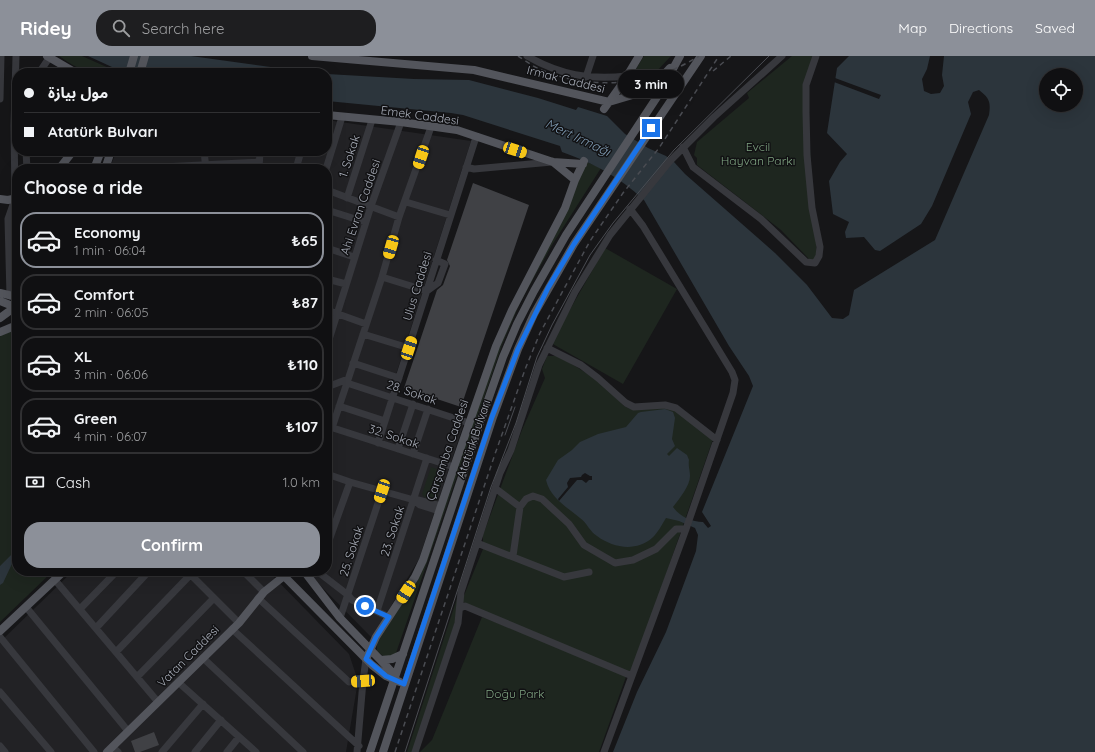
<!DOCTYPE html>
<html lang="en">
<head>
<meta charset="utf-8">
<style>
	:root { --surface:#101012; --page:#1e1e20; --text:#f1f3f6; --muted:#9c9d9f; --line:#303032; --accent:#8c9099 }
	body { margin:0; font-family:Quicksand,"Noto Sans Arabic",sans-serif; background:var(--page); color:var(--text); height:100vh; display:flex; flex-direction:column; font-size:15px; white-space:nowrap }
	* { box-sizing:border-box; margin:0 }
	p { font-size:13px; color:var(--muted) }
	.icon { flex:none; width:22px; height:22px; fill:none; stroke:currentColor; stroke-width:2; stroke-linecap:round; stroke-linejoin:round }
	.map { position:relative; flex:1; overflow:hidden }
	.panel { position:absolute; left:12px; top:108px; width:320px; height:412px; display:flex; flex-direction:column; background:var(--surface); border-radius:16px; box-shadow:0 4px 16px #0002,0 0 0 1px var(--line) }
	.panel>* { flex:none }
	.hud { position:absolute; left:12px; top:12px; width:320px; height:88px; border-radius:16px; box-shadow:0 4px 16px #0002,0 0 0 1px var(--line); display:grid; align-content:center; height:88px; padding:0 12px; background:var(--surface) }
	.fabs { position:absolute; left:1039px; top:12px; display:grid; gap:8px }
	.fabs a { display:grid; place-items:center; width:44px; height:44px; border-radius:50%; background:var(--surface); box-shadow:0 4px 16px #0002,0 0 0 1px var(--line); font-size:20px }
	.end { position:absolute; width:18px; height:18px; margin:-9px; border:5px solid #1a73e8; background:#fff; box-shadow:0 0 0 2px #fff }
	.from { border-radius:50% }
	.bubble { position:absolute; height:28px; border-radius:14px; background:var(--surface); box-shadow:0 4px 16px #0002,0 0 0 1px var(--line); font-size:13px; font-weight:800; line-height:28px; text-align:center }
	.car { position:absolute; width:12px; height:24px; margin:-12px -6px; border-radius:5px; box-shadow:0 0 3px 1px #0007; background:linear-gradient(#f5c518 24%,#345 0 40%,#f5c518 0 76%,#345 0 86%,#f5c518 0) }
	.hud b { display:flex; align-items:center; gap:14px; height:38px; font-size:15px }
	.hud b+b { border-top:1px solid var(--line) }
	.hud i { width:10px; height:10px; background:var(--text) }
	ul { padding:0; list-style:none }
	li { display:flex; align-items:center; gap:12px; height:56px; margin:0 8px 6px; padding:0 4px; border:2px solid var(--line); border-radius:16px }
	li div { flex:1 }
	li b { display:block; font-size:15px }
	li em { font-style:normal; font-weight:800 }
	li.selected { border-color:var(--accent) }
	li>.icon { width:36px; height:36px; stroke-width:1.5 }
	h2 { padding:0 12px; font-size:18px; line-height:48px }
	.pay { display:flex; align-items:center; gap:10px; height:44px; padding:0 12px; font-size:15px }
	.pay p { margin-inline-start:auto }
	.primary-button { display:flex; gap:8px; margin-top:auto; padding:8px 12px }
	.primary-button a { flex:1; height:46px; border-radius:16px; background:var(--accent); color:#fff; font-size:16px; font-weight:800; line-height:46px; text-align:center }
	header { display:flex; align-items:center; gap:24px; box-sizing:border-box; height:56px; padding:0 20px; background:var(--accent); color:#fff }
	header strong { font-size:19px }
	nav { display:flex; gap:22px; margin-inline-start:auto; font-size:14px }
	.search { width:280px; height:36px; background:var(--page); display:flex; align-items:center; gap:10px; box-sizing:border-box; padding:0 14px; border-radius:16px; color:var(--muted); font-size:15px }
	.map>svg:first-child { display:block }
</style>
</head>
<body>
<header>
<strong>Ridey</strong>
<div class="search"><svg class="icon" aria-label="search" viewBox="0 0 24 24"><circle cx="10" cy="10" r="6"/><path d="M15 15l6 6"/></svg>Search here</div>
<nav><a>Map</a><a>Directions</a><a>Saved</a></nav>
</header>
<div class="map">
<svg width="1095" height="696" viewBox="0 0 1095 696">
	<rect width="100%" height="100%" fill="#161618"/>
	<path fill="#222225" d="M327 64 471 85 389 340 465 364 419 503 372 582 306 515H327V113H109L117 95H327Z
		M73 515H268L349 598 358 625 346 696H0V586Z"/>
	<path fill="#1e261f" d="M59 0H82L120 17C88 17 85 18 59 0Z
		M644 0H671L656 16 631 21Z
		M792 0H815L806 29 817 203 811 205 781 174 697 109V102L694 99 697 86 749 42 747 37Z
		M585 105 601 112 552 189 520 247 502 289 396 597 392 600H383L377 595V587L421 517 499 289Z
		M605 192 677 233 623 328 551 287Z
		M8 275H17V515H53L0 566V280Z
		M547 300H559L599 325 624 350 630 353 666 350 675 353 713 383 631 619 463 546V542L483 493V479L522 374 545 322 542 313Z
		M431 411 445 416 436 445 424 441 422 438Z
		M458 539 457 560 413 696H407Z
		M482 561 627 618 599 696H420L432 684Z"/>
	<path fill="#2c353c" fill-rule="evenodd" d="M88 0H191L315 17H125Z
		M849 0H930L927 13 922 23 924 35 931 38 940 37 944 30 942 19 944 0H1095V696H613L637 636 666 576 696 495 698 479 695 472 679 465 666 462C662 468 658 477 652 482 636 496 613 492 597 480 590 476 587 467 580 462 567 451 550 442 546 424L558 404 572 394 580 386 598 378 626 371 638 357 641 356 665 353 673 356 675 362 672 383 675 390 667 398 669 400 677 392 687 399 689 404C688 410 690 414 690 420 690 430 679 443 673 451 680 461 692 466 703 466L708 472 711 470 702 456 753 330 749 320 729 290 644 144C618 120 595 108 562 96L560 90 463 59 451 57 327 45V18L414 23 469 24 538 42 576 54 578 51 607 60 625 78 648 92 666 100 674 106 685 118 775 197 807 229 832 262 843 263 849 259 854 234 935 184 989 59C991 45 989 42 979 34L973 36 968 46 971 58 932 150 921 168 880 195 875 194 864 181 846 182 845 176 849 166 833 158 829 125 840 106 847 98 827 77 837 12ZM1046 19H1076V49H1046Z
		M15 495 17 497 3 527 0 529V510Z"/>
	<path fill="#161618" d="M835 22 881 39 879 43 834 26Z
		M585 417 590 420H592V424H589L586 427 582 424H577L559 445 558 443 568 431 567 427 570 422 581 421 582 419Z"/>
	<path fill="#404145" d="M473 127 529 149 461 351 404 332 437 234 443 229 450 210 447 204Z
		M154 676 159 689 140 696H135L131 685Z"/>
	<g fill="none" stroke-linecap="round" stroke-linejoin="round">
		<path stroke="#37383d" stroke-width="7" d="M527 0C560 19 589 24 627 20
			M39 17 49 2
			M586 21 593 0
			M0 43 1 0
			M683 91 693 111 761 163 806 206 815 207 819 200 820 191 812 152 807 99 806 56V29L816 0
			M26 95 27 113
			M204 95 206 113
			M466 111 474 113 552 106
			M122 113 259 106
			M259 113 260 95
			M296 113 301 95
			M326 113 342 61
			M327 134 399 161
			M347 142 372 64
			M406 146 450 159
			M327 154 365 166
			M327 192 354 201
			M382 221 427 235 438 227 445 208 436 204
			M327 223 346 228
			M10 240 8 163 15 143 14 70 16 0
			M327 254 366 268
			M363 278 409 292
			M327 290 371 150 401 66
			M547 292 581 309 598 322 626 347 634 351 665 349 676 352 717 384
			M353 307 399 322
			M347 327 469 367
			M327 331 348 323
			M339 350 385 365
			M327 370 454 411
			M332 372 382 221 399 161 431 71
			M378 387 476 81
			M398 393 413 348
			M413 398 428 353
			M327 418 350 426 414 444 420 449 439 455
			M495 432 520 451
			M418 444 441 450
			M477 487 564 521 589 516
			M327 490 350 426
			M513 500 520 451 526 443 533 440 542 443 569 468 584 489 615 507 633 504 656 493 676 473H686
			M187 515 239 567
			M243 515 264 536
			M317 515 348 539 352 544 389 561
			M55 524 158 646
			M258 542 349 626 363 625
			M26 551 128 675
			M460 552 465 550 632 620
			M80 553 117 515
			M377 555 427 402
			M340 562 382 435
			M96 572 149 515
			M232 573 359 690
			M0 581 94 696
			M116 596 194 515
			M203 602 303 696
			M137 621 214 542
			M178 626 256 696
			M0 636 51 696
			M0 690 5 696
			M112 691 118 696
			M162 696 203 648
			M195 696 221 664
			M227 696 239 681
			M357 696 363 625 366 603
			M415 696 458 567 461 536 500 417 511 394 539 309 575 236 610 179 670 105 714 61 782 0
			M604 696 686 473 733 337 735 324 732 316 643 170 630 153"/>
		<path stroke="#53555c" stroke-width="8" d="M47 0 76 17
			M312 0 474 14 609 46 636 38 649 31 659 24 670 12
			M129 17 134 0
			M140 17 145 0
			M604 53 624 25 639 0
			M327 59 401 66 457 74 553 106 583 108
			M553 106 575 124
			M59 113 73 95
			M94 113 101 95
			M105 113 111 95
			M0 143 8 144 17 142
			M0 237 17 241
			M0 245 15 251
			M0 262 15 251
			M0 276 17 269
			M279 515 372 609 386 620 400 626
			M304 515 340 562 391 615 395 624
			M0 575 64 515
			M366 603 376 581 415 521 423 504 454 411 496 290 512 254 565 152 575 124 584 105
			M381 604 392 603 403 598
			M107 696 239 567 264 536 284 520
			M370 696 480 367 503 301 517 268 534 235 566 179 659 38 680 0
			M383 696 493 361 518 293 534 258 574 188 701 0"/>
		<path stroke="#4a4c52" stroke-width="1" d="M505 379 515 351
			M405 696 491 431 516 367 537 301 552 269 590 199 613 167 674 94 769 0"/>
		<path stroke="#4a4c52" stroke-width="1.5" stroke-dasharray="5 4" stroke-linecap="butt" d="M518 0C526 5 535 12 544 15 594 35 654 29 699 0
			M713 15 731 0
			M395 696 495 398 526 311 540 277 590 185 623 137 659 92 719 0"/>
	</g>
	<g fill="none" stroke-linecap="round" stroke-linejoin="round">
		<path stroke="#1a73e8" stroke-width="5" d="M365 550 389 561 376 581 366 603 386 620 404 628 492 361 518 293 548 232 574 188 651 72"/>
	</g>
	<g text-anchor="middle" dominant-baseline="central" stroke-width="3" stroke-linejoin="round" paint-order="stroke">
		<g font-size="12" fill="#a8adb8" stroke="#111113">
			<text transform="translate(566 23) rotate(14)">Irmak Caddesi</text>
			<text transform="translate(420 59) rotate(8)">Emek Caddesi</text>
			<text transform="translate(349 100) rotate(-72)">1. Sokak</text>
			<text transform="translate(360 151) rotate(-71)">Ahi Evran Caddesi</text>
			<text transform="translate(417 230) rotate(-73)">Ulus Caddesi</text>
			<text transform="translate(412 336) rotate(19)">28. Sokak</text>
			<text transform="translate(394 380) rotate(18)">32. Sokak</text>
			<text transform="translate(473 383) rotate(-71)">Atatürk Bulvarı</text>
			<text transform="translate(447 394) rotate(-71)">Çarşamba Caddesi</text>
			<text transform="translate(392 475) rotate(-72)">23. Sokak</text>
			<text transform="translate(351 495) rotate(-72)">25. Sokak</text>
			<text transform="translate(188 600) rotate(-45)">Vatan Caddesi</text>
		</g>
		<g font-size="12" fill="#7fa381" stroke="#111113">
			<text x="758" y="90">Evcil<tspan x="758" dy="14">Hayvan Parkı</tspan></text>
			<text x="515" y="637">Doğu Park</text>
		</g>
		<g font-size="13" font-style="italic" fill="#7f9bb3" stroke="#111113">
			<text transform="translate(578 81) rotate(25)">Mert Irmağı</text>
		</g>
	</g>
</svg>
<div class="fabs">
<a><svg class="icon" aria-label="locate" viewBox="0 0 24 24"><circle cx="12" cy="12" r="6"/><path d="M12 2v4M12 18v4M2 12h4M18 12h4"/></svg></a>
</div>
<i class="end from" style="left:365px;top:550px"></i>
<i class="end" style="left:651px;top:72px"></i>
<div class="bubble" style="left:618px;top:14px;width:66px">3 min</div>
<i class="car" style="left:515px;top:94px;rotate:108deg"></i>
<i class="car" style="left:421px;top:101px;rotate:198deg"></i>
<i class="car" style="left:391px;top:191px;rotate:196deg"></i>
<i class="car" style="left:409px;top:292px;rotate:18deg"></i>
<i class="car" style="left:382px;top:435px;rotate:198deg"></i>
<i class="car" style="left:406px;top:536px;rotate:213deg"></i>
<i class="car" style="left:363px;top:625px;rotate:266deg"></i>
<div class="hud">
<b><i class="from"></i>مول بيازة</b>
<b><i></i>Atatürk Bulvarı</b>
</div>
<section class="panel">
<h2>Choose a ride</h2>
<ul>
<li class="selected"><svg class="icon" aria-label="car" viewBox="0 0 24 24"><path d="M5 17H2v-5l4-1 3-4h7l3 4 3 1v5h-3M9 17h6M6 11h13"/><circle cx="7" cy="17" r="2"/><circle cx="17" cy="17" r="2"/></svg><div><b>Economy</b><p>1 min · 06:04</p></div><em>₺65</em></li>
<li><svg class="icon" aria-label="car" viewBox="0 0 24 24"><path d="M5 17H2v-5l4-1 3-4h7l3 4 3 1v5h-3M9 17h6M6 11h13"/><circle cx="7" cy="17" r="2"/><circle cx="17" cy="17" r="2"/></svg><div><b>Comfort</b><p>2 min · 06:05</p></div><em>₺87</em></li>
<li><svg class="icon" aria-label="car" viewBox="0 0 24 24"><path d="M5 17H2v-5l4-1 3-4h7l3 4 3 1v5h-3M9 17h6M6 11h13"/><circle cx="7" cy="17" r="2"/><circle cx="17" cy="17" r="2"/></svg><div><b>XL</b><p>3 min · 06:06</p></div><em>₺110</em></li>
<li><svg class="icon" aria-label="car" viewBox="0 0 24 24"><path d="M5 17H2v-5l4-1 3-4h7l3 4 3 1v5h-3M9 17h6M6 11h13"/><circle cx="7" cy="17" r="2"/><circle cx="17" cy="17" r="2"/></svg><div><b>Green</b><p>4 min · 06:07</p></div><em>₺107</em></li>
</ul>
<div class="pay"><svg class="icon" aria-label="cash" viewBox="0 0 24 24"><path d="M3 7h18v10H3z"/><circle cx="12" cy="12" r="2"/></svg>Cash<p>1.0 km</p></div>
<div class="primary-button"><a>Confirm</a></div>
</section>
</div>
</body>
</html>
